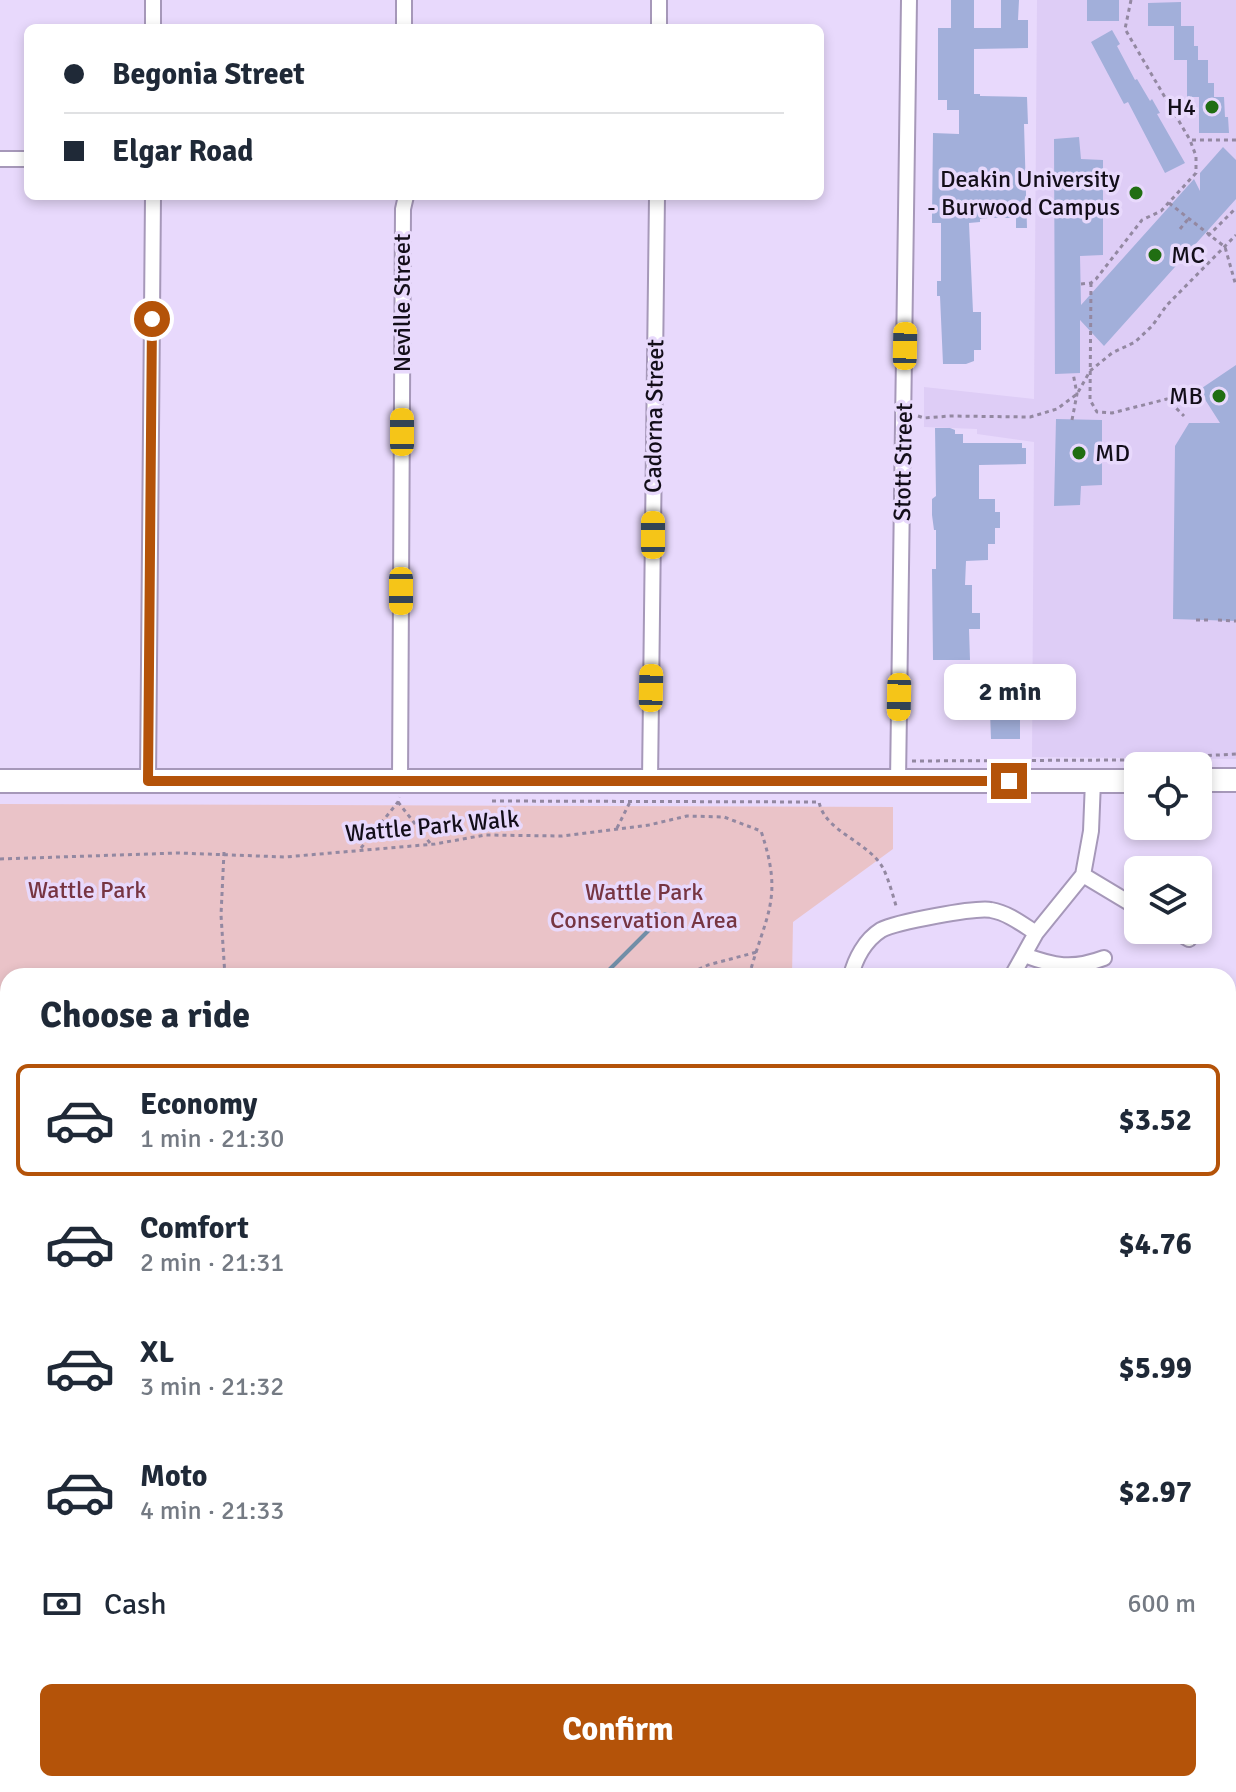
<!DOCTYPE html>
<html lang="en">
<head>
<meta charset="utf-8">
<style>
	:root { --surface:#fff; --page:#f6f6f7; --text:#1f2937; --muted:#747a83; --line:#e0e1e3; --accent:#b45309 }
	body { margin:0; font-family:Signika,sans-serif; background:var(--page); color:var(--text); height:100vh; display:flex; flex-direction:column; font-size:30px; white-space:nowrap }
	* { box-sizing:border-box; margin:0 }
	p { font-size:26px; color:var(--muted) }
	.icon { flex:none; width:44px; height:44px; fill:none; stroke:currentColor; stroke-width:2; stroke-linecap:round; stroke-linejoin:round }
	.map { position:relative; flex:1; overflow:hidden }
	.sheet { position:absolute; left:0px; top:968px; width:1236px; height:824px; display:flex; flex-direction:column; background:var(--surface); border-radius:24px 24px 0 0; box-shadow:0 4px 12px #0003 }
	.sheet>* { flex:none }
	.guide { position:absolute; left:24px; top:24px; width:800px; height:176px; border-radius:12px; box-shadow:0 4px 12px #0003; display:grid; align-content:center; height:176px; padding:0 40px; background:var(--surface) }
	.buttons { position:absolute; left:1124px; top:752px; display:grid; gap:16px }
	.buttons a { display:grid; place-items:center; width:88px; height:88px; border-radius:12px; background:var(--surface); box-shadow:0 4px 12px #0003; font-size:40px }
	.end { position:absolute; width:36px; height:36px; margin:-18px; border:10px solid #b45309; background:#fff; box-shadow:0 0 0 4px #fff }
	.from { border-radius:50% }
	.bubble { position:absolute; height:56px; border-radius:12px; background:var(--surface); box-shadow:0 4px 12px #0003; font-size:26px; font-weight:700; line-height:56px; text-align:center }
	.car { position:absolute; width:24px; height:48px; margin:-24px -12px; border-radius:10px; box-shadow:0 0 6px 2px #0007; background:linear-gradient(#f5c518 24%,#345 0 40%,#f5c518 0 76%,#345 0 86%,#f5c518 0) }
	.guide b { display:flex; align-items:center; gap:28px; height:76px; font-size:30px }
	.guide b+b { border-top:2px solid var(--line) }
	.guide i { width:20px; height:20px; background:var(--text) }
	ul { padding:0; list-style:none }
	li { display:flex; align-items:center; gap:24px; height:112px; margin:0 16px 12px; padding:0 24px; border:4px solid transparent; border-radius:12px }
	li div { flex:1 }
	li b { display:block; font-size:30px }
	li em { font-style:normal; font-weight:700 }
	li.active { border-color:var(--accent) }
	li>.icon { width:72px; height:72px; stroke-width:1.5 }
	h2 { padding:0 40px; font-size:36px; line-height:96px }
	.pay { display:flex; align-items:center; gap:20px; height:88px; padding:0 40px; font-size:30px }
	.pay p { margin-inline-start:auto }
	.action { display:flex; gap:16px; margin-top:auto; padding:16px 40px }
	.action a { flex:1; height:92px; border-radius:12px; background:var(--accent); color:#fff; font-size:32px; font-weight:700; line-height:92px; text-align:center }
	.map>svg:first-child { display:block }
</style>
</head>
<body>
<div class="map">
<svg width="1236" height="1792" viewBox="0 0 1236 1792">
	<rect width="100%" height="100%" fill="#e8d9fc"/>
	<path fill="#decdf6" d="M1037 0H1236V759L1032 757 1034 442 977 434V429L924 427V387L1034 399Z"/>
	<path fill="#eac3c8" d="M0 804 893 807V849L793 922 792 976H8V1784H783V1792H0Z"/>
	<g fill="none" stroke-linecap="round" stroke-linejoin="round">
		<path stroke="#718ea7" stroke-width="4" d="M603 976 665 914
			M0 1270 8 1266"/>
	</g>
	<path fill="#a2afda" d="M951 0H974V28H1001V0H1019L1018 20H1028V48L974 49V94H980V96L1027 97 1028 124H1024L1027 228H1016V218H988L980 219V222L969 223 973 312H981V350H974V361L966 364H943L940 296H937V281H941V223H932V217L933 133 959 134V110H947V100H938V28H951Z
		M1087 0H1119V21H1087Z
		M1181 2V26H1194V46H1198V60H1208V83H1214V97H1224L1225 117H1228L1229 133H1199V97H1187V60H1174V26H1177H1148V3Z
		M1112 30 1120 44 1117 46 1135 80 1137 79 1150 101 1152 99 1160 113 1157 114 1185 163 1165 173 1128 102 1124 104 1091 42Z
		M1079 137 1081 159 1103 160V255L1080 256 1081 305 1194 179 1200 191V173L1223 147 1236 160V199L1104 346 1080 320V373L1055 374 1054 139Z
		M1236 365V621L1173 619 1175 446 1189 423H1220L1199 390Z
		M1056 419 1102 420V485L1081 486 1080 505 1054 506Z
		M935 428H950L955 430V434H963V443H1022V448H1026V464L979 465V499H995V512H1000V528H995V544H988V560L966 561 965 585H972V613H980V629H969L970 660H933L932 569H936V530H934L932 515V499L936 496Z
		M1002 699H1020V739H991L990 712Z"/>
	<g fill="none" stroke-linecap="round" stroke-linejoin="round">
		<g stroke="#a698b9" stroke-width="18">
			<path id="street" d="M153 0V28
				M404 28V0
				M659 28V0
				M0 159H28
				M148 781 153 196
				M400 781 403 209 406 196
				M650 781 657 196
				M898 781 909 0
				M1083 875 1138 908
				M1174 930 1189 939
				M1024 955C1054 966 1072 970 1104 958
				M851 976C855 959 865 940 881 930 896 922 976 907 991 910 1008 913 1022 924 1036 933
				M1012 976 1036 933 1083 875 1091 831 1093 781
				M1228 1140H1236
				M1228 1614H1236
				M800 1784 801 1792"/>
		</g>
		<g stroke="#a698b9" stroke-width="26">
			<path id="primary" d="M1198 780H1236
				M0 781H1138"/>
		</g>
		<path stroke="#9388a1" stroke-width="3" stroke-dasharray="4 4" stroke-linecap="butt" d="M1131 0 1125 29 1190 140
			M1169 203 1225 247 1236 286
			M1180 229 1189 218
			M1208 236 1236 208
			M1091 283 1090 400 1097 412 1112 413 1167 399 1184 416
			M1081 284 1091 283 1096 279 1142 220 1161 211 1196 173V156L1190 140H1236
			M918 416 924 418 950 416 1030 417 1057 409 1077 394 1090 371 1112 353 1135 342 1152 326 1167 305 1236 235
			M1072 420 1077 394 1073 373
			M1196 620H1212
			M1218 620 1236 621
			M912 761 1126 760 1236 754
			M492 801 819 802C825 832 868 841 883 868 889 880 893 896 897 909
			M398 802 430 843
			M617 828 630 802
			M361 848 398 802 399 797
			M224 852 221 915 225 976
			M0 859 178 853 285 857 435 844 485 835 562 836 649 825 687 816 724 817 761 831C784 899 766 913 749 976
			M684 976 708 965 757 952
			M0 1196 8 1194
			M0 1283 8 1266
			M0 1307 8 1311
			M0 1461 8 1466
			M0 1770 8 1773
			M73 1784 87 1792
			M276 1784 279 1792
			M578 1784 589 1792
			M593 1784 595 1792
			M642 1784 653 1792
			M23 1792 25 1784
			M52 1792 72 1784
			M128 1792V1784
			M294 1792 301 1784
			M358 1792 370 1784"/>
		<use href="#street" stroke="#fff" stroke-width="14"/>
		<use href="#primary" stroke="#fff" stroke-width="22"/>
	</g>
	<g fill="none" stroke-linecap="round" stroke-linejoin="round">
		<path stroke="#b45309" stroke-width="10" d="M152 319 148 781H1009"/>
	</g>
	<g fill="#206e12" stroke="#e8d9fc" stroke-width="3">
		<circle cx="1212" cy="107" r="8"/>
		<circle cx="1136" cy="193" r="8"/>
		<circle cx="1155" cy="255" r="8"/>
		<circle cx="1219" cy="396" r="8"/>
		<circle cx="1079" cy="453" r="8"/>
	</g>
	<g text-anchor="middle" dominant-baseline="central" stroke-width="7" stroke-linejoin="round" paint-order="stroke">
		<g font-size="24" fill="#130e19" stroke="#e8d9fc" text-anchor="end">
			<text x="1196" y="107">H4</text>
			<text x="1120" y="179">Deakin University<tspan x="1120" dy="28">- Burwood Campus</tspan></text>
			<text x="1171" y="255" text-anchor="start">MC</text>
			<text x="1203" y="396">MB</text>
			<text x="1095" y="453" text-anchor="start">MD</text>
		</g>
		<g font-size="24" fill="#130e19" stroke="#e8d9fc">
			<text transform="translate(402 303) rotate(-90)">Neville Street</text>
			<text transform="translate(654 416) rotate(-89)">Cadorna Street</text>
			<text transform="translate(903 462) rotate(-89)">Stott Street</text>
			<text transform="translate(432 826) rotate(-5)">Wattle Park Walk</text>
		</g>
		<g font-size="24" fill="#773542" stroke="#e8d9fc">
			<text x="87" y="890">Wattle Park</text>
			<text x="644" y="892">Wattle Park<tspan x="644" dy="28">Conservation Area</tspan></text>
		</g>
	</g>
</svg>
<div class="buttons">
<a><svg class="icon" aria-label="locate" viewBox="0 0 24 24"><circle cx="12" cy="12" r="6"/><path d="M12 2v4M12 18v4M2 12h4M18 12h4"/></svg></a>
<a><svg class="icon" aria-label="layers" viewBox="0 0 24 24"><path d="M12 4l9 5-9 5-9-5zM3 14l9 5 9-5"/></svg></a>
</div>
<i class="end from" style="left:152px;top:319px"></i>
<i class="end" style="left:1009px;top:781px"></i>
<div class="bubble" style="left:944px;top:664px;width:132px">2 min</div>
<i class="car" style="left:905px;top:346px;rotate:1deg"></i>
<i class="car" style="left:402px;top:432px;rotate:0deg"></i>
<i class="car" style="left:653px;top:535px;rotate:0deg"></i>
<i class="car" style="left:401px;top:591px;rotate:180deg"></i>
<i class="car" style="left:651px;top:688px;rotate:1deg"></i>
<i class="car" style="left:899px;top:697px;rotate:181deg"></i>
<div class="guide">
<b><i class="from"></i>Begonia Street</b>
<b><i></i>Elgar Road</b>
</div>
<section class="sheet">
<h2>Choose a ride</h2>
<ul>
<li class="active"><svg class="icon" aria-label="car" viewBox="0 0 24 24"><path d="M5 17H2v-5l4-1 3-4h7l3 4 3 1v5h-3M9 17h6M6 11h13"/><circle cx="7" cy="17" r="2"/><circle cx="17" cy="17" r="2"/></svg><div><b>Economy</b><p>1 min · 21:30</p></div><em>$3.52</em></li>
<li><svg class="icon" aria-label="car" viewBox="0 0 24 24"><path d="M5 17H2v-5l4-1 3-4h7l3 4 3 1v5h-3M9 17h6M6 11h13"/><circle cx="7" cy="17" r="2"/><circle cx="17" cy="17" r="2"/></svg><div><b>Comfort</b><p>2 min · 21:31</p></div><em>$4.76</em></li>
<li><svg class="icon" aria-label="car" viewBox="0 0 24 24"><path d="M5 17H2v-5l4-1 3-4h7l3 4 3 1v5h-3M9 17h6M6 11h13"/><circle cx="7" cy="17" r="2"/><circle cx="17" cy="17" r="2"/></svg><div><b>XL</b><p>3 min · 21:32</p></div><em>$5.99</em></li>
<li><svg class="icon" aria-label="car" viewBox="0 0 24 24"><path d="M5 17H2v-5l4-1 3-4h7l3 4 3 1v5h-3M9 17h6M6 11h13"/><circle cx="7" cy="17" r="2"/><circle cx="17" cy="17" r="2"/></svg><div><b>Moto</b><p>4 min · 21:33</p></div><em>$2.97</em></li>
</ul>
<div class="pay"><svg class="icon" aria-label="cash" viewBox="0 0 24 24"><path d="M3 7h18v10H3z"/><circle cx="12" cy="12" r="2"/></svg>Cash<p>600 m</p></div>
<div class="action"><a>Confirm</a></div>
</section>
</div>
</body>
</html>
